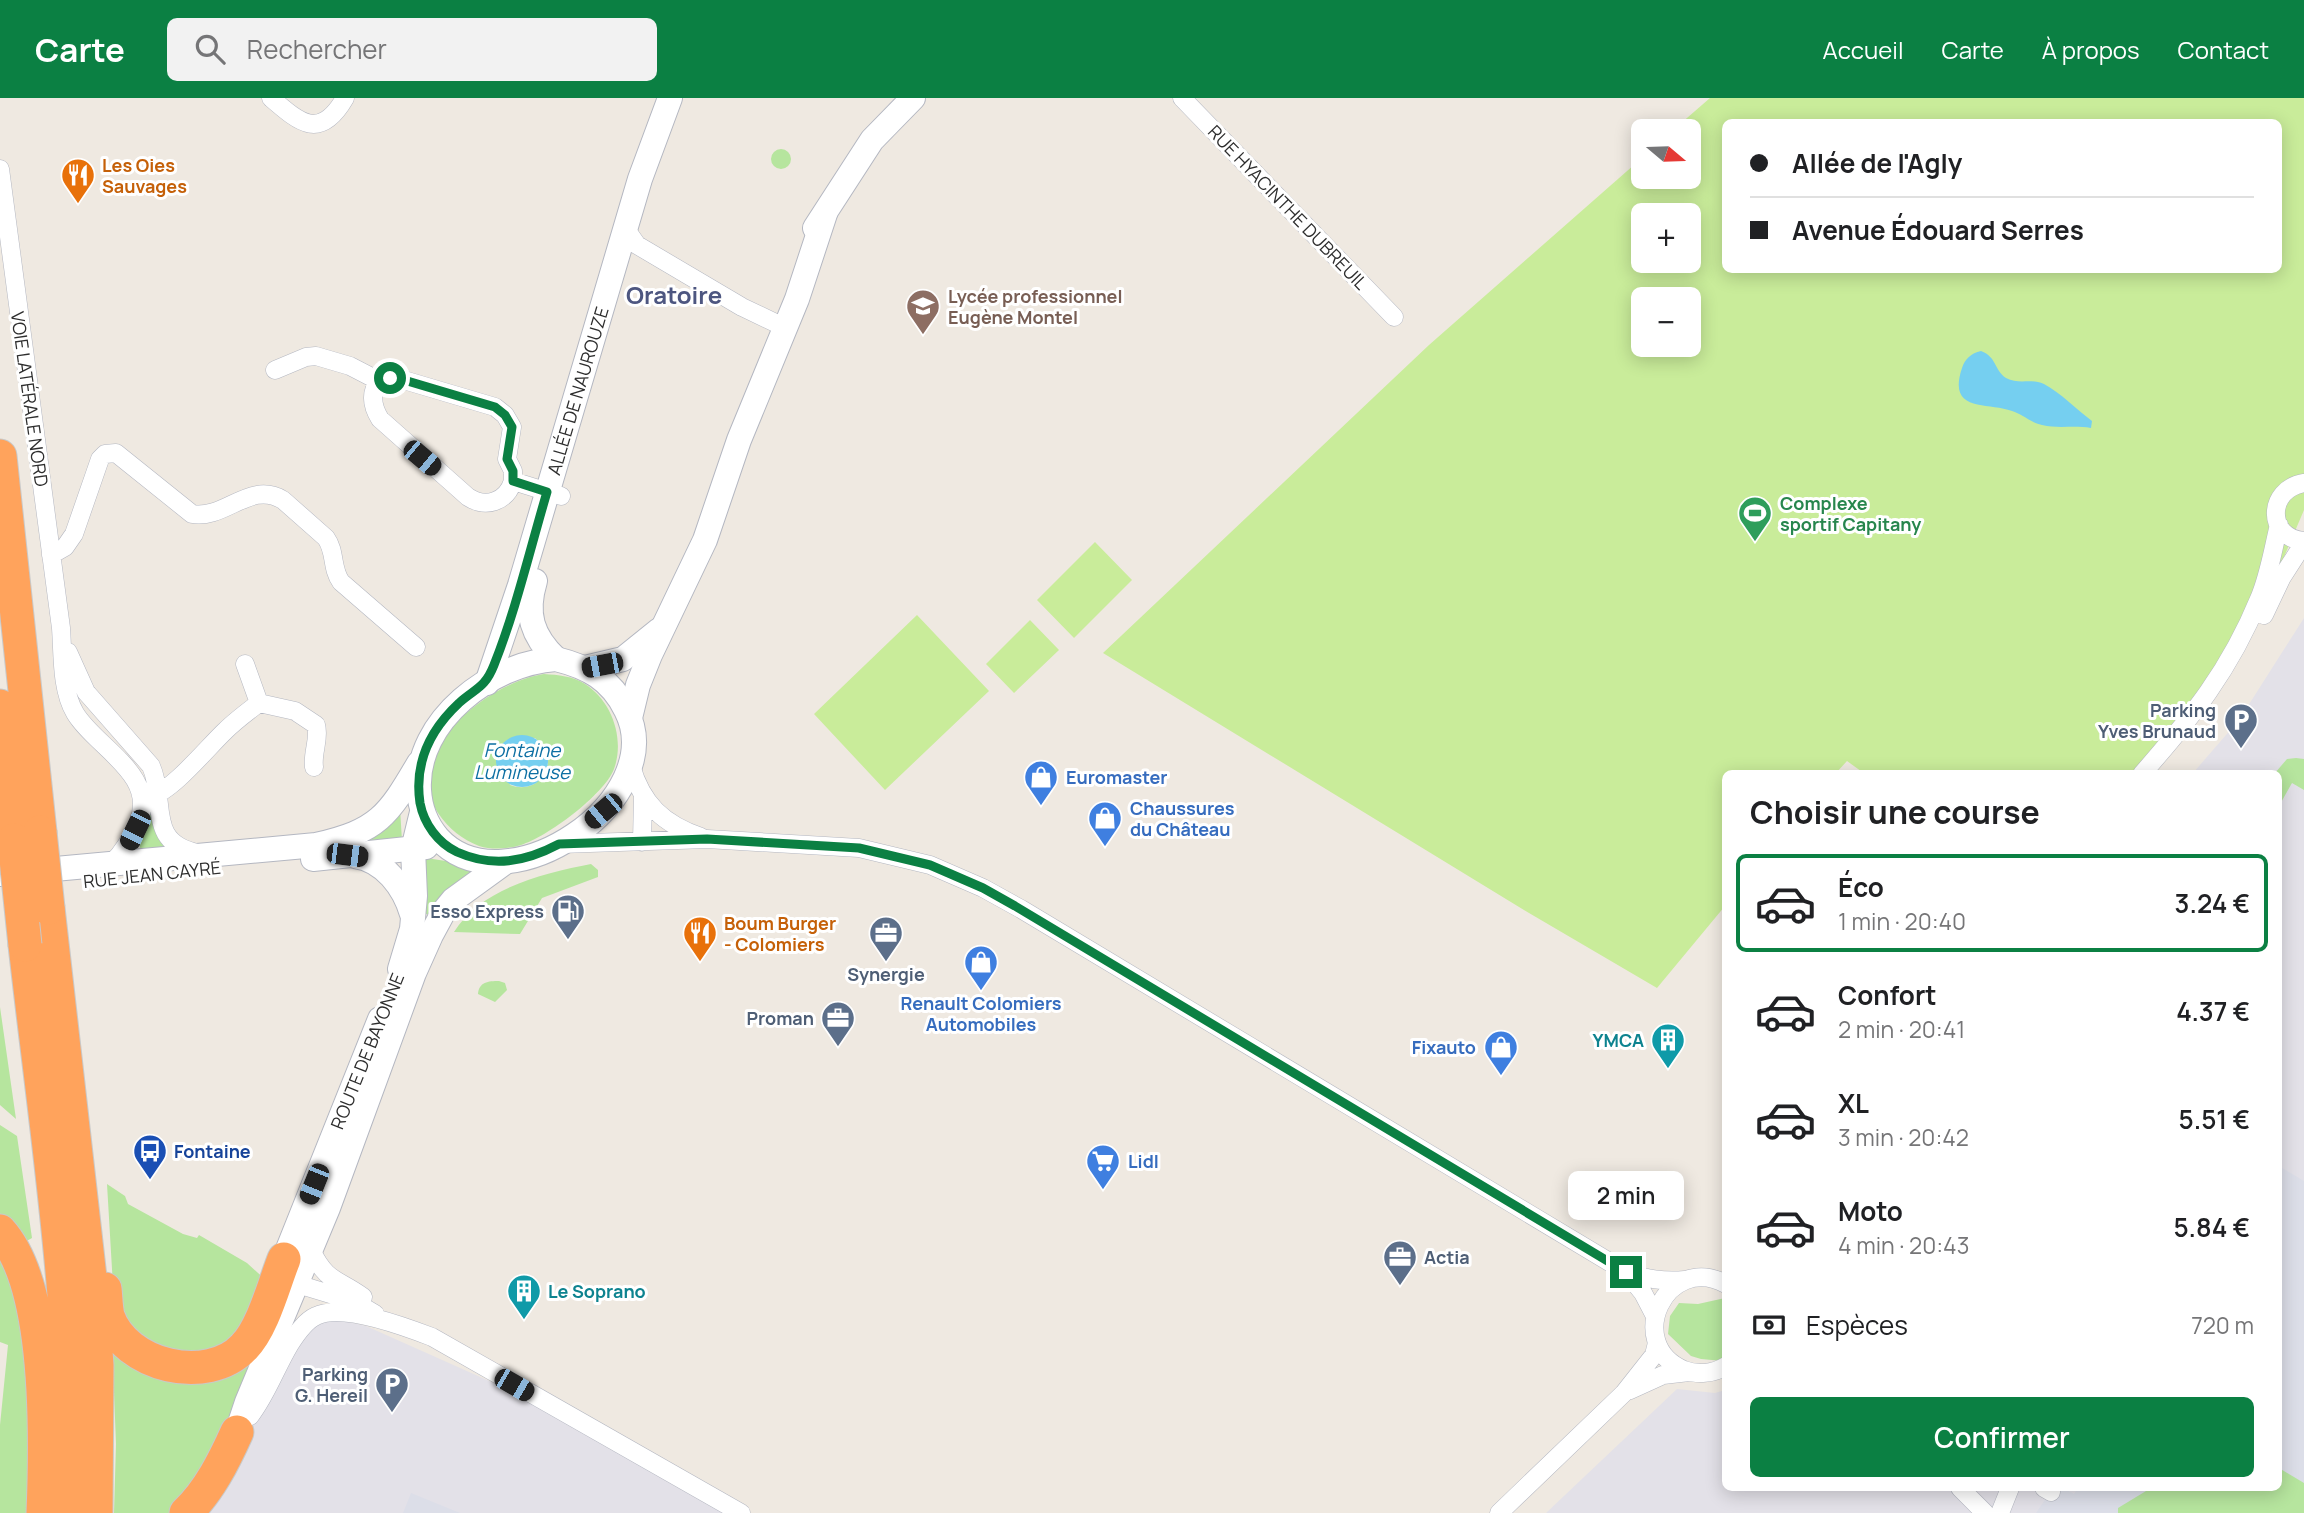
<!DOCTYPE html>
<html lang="fr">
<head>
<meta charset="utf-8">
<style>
	:root { --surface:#fff; --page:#f2f2f2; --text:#202124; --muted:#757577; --line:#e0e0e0; --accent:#0b8043 }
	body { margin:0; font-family:Manrope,sans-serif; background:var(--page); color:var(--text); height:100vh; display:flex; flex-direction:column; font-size:26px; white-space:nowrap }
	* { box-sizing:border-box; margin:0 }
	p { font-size:23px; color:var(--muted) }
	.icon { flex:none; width:38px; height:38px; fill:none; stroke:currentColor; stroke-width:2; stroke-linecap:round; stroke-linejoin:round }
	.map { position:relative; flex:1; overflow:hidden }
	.sheet { position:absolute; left:1722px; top:672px; width:560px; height:721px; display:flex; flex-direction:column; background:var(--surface); border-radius:10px; box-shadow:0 4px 18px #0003 }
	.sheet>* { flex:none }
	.banner { position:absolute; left:1722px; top:21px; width:560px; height:154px; border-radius:10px; box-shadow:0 4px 18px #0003; display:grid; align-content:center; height:154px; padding:0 28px; background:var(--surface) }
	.needle { width:46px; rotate:109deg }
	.controls { position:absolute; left:1631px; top:21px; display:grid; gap:14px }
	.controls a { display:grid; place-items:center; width:70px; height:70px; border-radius:10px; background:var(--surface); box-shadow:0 4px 18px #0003; font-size:35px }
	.end { position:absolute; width:32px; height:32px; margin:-16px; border:9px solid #0b8043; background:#fff; box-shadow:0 0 0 4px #fff }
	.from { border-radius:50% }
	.bubble { position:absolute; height:49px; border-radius:10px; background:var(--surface); box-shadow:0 4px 18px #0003; font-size:23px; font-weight:600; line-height:49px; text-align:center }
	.car { position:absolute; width:21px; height:42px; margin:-21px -10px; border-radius:9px; box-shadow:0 0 5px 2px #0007; background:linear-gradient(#222 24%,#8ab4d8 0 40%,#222 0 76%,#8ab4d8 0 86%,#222 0) }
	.banner b { display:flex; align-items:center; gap:24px; height:66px; font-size:26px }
	.banner b+b { border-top:2px solid var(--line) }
	.banner i { width:18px; height:18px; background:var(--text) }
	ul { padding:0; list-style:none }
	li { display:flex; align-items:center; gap:21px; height:98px; margin:0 14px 10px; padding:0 14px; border:4px solid transparent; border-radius:10px }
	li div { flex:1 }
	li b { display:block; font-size:26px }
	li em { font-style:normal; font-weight:600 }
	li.active { border-color:var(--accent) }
	li>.icon { width:63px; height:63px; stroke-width:1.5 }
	h2 { padding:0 28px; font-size:32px; line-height:84px }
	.pay { display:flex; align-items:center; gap:18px; height:77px; padding:0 28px; font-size:26px }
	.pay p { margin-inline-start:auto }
	.primary-button { display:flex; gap:14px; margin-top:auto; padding:14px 28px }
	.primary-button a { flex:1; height:80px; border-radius:10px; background:var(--accent); color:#fff; font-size:28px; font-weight:600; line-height:80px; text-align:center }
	header { display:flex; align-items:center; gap:42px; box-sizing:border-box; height:98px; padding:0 35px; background:var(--accent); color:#fff }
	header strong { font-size:33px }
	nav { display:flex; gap:38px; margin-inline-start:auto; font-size:24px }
	.search { width:490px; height:63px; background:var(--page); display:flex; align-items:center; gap:18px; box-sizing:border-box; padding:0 24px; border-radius:10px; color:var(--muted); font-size:26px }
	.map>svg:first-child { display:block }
</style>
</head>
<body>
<header>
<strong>Carte</strong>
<div class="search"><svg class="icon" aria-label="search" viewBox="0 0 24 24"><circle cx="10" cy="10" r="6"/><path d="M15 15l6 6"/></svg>Rechercher</div>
<nav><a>Accueil</a><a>Carte</a><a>À propos</a><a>Contact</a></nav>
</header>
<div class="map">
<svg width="2304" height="1415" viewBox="0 0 2304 1415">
	<rect width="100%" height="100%" fill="#efe9e1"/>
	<path fill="#e3e1e8" d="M2304 520V1415H1546L1677 1291 1715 1295 1725 1292 1726 1390H2278V676L2193 675 2239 622Z
		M332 1220 366 1228 592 1329 741 1415H208L283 1269 316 1225Z"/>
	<path fill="#dcdee8" d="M2279 1068 2304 1083V1415H2036L2053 1390H2063L2074 1396 2078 1390H2278Z
		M411 1395 460 1415H403Z"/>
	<path fill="#b6e59e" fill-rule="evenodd" d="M771 61a10 10 0 1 1 20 0a10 10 0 1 1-20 0Z
		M544 576C558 577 573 578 585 586 612 603 625 641 614 671 604 697 547 739 521 747 508 751 492 752 479 748 462 741 449 731 438 715 399 653 489 584 544 576ZM535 640 547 652C553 676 534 696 510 687L499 651 507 642Z
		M2296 660 2304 661V692L2292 685 2279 708 2278 676 2275 675 2287 661Z
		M151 708 167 750 141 752 139 746Z
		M400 710 402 743 354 745Z
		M420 759 452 764 473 773 430 817 426 816Z
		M591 766 598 772V779L542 800 520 836 454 834C481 790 545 775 591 766Z
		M499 883 505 885 507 892 495 904 478 896C479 884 488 883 499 883Z
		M0 909 16 1021 0 1007Z
		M0 1027 17 1038 32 1140 23 1145 0 1117Z
		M107 1086 125 1098 128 1106 183 1136 197 1140 199 1137 247 1165 268 1184 254 1220 214 1255H161L126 1229 113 1188Z
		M0 1154 16 1199 30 1293 29 1415H0V1327L8 1247 0 1244Z
		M1725 1200 1726 1261 1723 1263 1701 1261 1691 1258 1668 1236 1670 1218 1679 1205 1698 1206Z
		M267 1232 238 1307 192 1392 169 1415H114L116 1346 112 1242 155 1270Z
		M2279 1370 2304 1385V1415H2118V1410L2151 1390H2278Z"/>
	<path fill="#c9ec9a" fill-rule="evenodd" d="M1710 0H2304V412L2260 515 2150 675 1865 676 1847 663 1836 675 1726 676 1725 808 1657 890 1529 815 1103 555 1429 247 1643 59V79H1689V33H1672ZM1726 24H2278V172H1726ZM1643 117H1689V163H1643ZM1643 201H1689V247H1643Z
		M1095 444 1132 482 1074 540 1037 502Z
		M917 517 989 593 885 692 814 616Z
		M1030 522 1059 552 1014 595 986 566Z"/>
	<path fill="#75cff0" d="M1981 253C1997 259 1994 272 2006 280 2019 287 2031 280 2044 286 2061 295 2076 311 2092 323L2091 330C2074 327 2058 331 2042 327 2030 324 2022 316 2012 313 1987 304 1947 315 1962 270 1965 261 1971 255 1981 253Z
		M496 663a26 26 0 1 1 52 0a26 26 0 1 1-52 0Z"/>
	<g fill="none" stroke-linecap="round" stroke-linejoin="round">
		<g stroke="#b4b7c1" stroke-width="19">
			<path id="street" d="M271 0C300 25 320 43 345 0
				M1182 0 1394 219
				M0 71 61 530C63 557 61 591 75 615 95 649 159 677 138 725 131 741 124 753 112 765
				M625 130 637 147 742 209 786 230
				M275 272 306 259 316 258 350 268 379 283 397 280 495 309 505 317 512 329 507 361 513 373V383L561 398
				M379 283C370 295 372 308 380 321L468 399C485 410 506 405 513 383
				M2304 385C2267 391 2266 440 2304 443
				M51 457 65 449 74 436 100 361 105 356 116 355 192 416C225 422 250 382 283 402L326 440C336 454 331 470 341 484L416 549
				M2264 517 2282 479 2304 445
				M68 554 86 594 151 668C167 704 146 744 197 755
				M245 566 259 605
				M631 668C642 706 663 726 701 739
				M2142 676C2192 619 2230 572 2259 501 2269 478 2273 451 2279 427
				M152 698C173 692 208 649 225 633 235 623 247 614 259 605L295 613 316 627C320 641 312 654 314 669
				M642 744 643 699
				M560 746 707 741 859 750 930 767 983 790 1021 811 1626 1174C1647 1181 1663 1184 1685 1182
				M311 1152C327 1185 337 1180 363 1199
				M1626 1174 1643 1195 1655 1218
				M295 1175 297 1186 353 1203 375 1216
				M1726 1186C1666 1154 1623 1246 1684 1272 1697 1277 1713 1276 1726 1268
				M1630 1292 1663 1277 1689 1274
				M250 1318C267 1296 276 1269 290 1246 297 1235 305 1223 316 1218 342 1205 406 1229 432 1239L741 1415
				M1960 1390 1985 1415
				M2044 1390 2051 1394
				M1499 1415 1624 1295 1654 1257 1657 1245
				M2000 1415 2010 1390"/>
		</g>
		<g stroke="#b4b7c1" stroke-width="26">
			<g id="secondary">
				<path d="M815 130 872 42 913 0"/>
				<path d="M535 483C525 516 532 538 556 561"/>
				<path d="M556 561C588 569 611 581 626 612 672 701 505 814 438 740 425 725 420 710 419 692 415 622 492 565 556 561Z"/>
				<path d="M585 570 623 561 659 532"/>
				<path id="s1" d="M487 585 520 487 640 81 670 0"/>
				<path d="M630 620 638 587 650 557 705 442 739 342 797 201 825 116"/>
				<path d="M355 758C384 762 404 789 412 816"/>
				<path d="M313 761 426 749"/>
				<path d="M0 776 316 747C378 733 388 718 419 665"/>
				<path d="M400 871 412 831 415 798 413 751 422 714"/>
				<path d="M284 1161 380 921"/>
				<path d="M237 1334 247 1304 328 1110 414 875 431 837 444 813 453 802 504 765"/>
			</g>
		</g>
		<g stroke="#c9c9c9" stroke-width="35">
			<path id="highway" d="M0 358 40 734
				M0 608 14 742
				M48 810 91 1188 97 1267 96 1415
				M25 847C46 1035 77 1225 70 1415
				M0 1133C50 1188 46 1342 43 1415
				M105 1191C106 1199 106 1210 108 1218 125 1268 207 1288 244 1249 263 1230 274 1186 284 1161
				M186 1415C209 1393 224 1363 237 1334"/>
		</g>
		<use href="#street" stroke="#fff" stroke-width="18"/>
		<use href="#secondary" stroke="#fff" stroke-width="24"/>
		<use href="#highway" stroke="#ffa35c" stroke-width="33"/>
		<g stroke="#c9c9c9" stroke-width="35" stroke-linecap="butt">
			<path id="highway-bridge" d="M40 734 48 810
				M14 742 25 847"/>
		</g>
		<use href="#highway-bridge" stroke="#ffa35c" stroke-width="33"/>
	</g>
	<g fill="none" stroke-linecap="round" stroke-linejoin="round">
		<path stroke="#0b8043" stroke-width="9" d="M390 280 404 282 495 309 505 317 512 329 507 361 513 373V383L547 394C530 451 516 512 494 567 485 590 476 590 459 605 430 632 414 665 420 705 424 726 438 745 457 754 493 770 525 764 559 746L707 741 859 750 930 767 983 790 1015 808 1626 1174"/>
	</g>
	<defs>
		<g id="restaurant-pin" transform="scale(1.75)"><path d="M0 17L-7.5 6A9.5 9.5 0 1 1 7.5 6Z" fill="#e8710a" stroke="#fff"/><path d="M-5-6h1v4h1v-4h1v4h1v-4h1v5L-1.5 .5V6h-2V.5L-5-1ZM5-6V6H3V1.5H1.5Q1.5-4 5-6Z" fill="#fff"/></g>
		<g id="school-pin" transform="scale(1.75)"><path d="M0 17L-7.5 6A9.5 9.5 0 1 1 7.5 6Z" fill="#8d6e63" stroke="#fff"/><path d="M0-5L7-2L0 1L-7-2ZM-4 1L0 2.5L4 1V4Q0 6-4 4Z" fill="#fff"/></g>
		<g id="stadium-pin" transform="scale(1.75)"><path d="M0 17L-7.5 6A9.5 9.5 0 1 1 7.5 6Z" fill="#2e9e5b" stroke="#fff"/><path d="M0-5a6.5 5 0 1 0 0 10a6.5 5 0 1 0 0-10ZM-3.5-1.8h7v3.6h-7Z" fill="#fff"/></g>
		<g id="parking-pin" transform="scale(1.75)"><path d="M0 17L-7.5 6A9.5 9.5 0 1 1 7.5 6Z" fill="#5c6f8a" stroke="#fff"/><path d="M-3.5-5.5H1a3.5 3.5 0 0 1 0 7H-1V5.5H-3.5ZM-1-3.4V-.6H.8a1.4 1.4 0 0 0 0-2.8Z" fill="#fff"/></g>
		<g id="shop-pin" transform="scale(1.75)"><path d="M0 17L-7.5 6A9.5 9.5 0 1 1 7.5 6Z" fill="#3f7fe0" stroke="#fff"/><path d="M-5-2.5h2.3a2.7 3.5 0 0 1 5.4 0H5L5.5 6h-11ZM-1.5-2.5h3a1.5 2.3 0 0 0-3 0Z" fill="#fff"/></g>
		<g id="fuel-pin" transform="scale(1.75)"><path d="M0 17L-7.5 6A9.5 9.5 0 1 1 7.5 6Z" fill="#5c6f8a" stroke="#fff"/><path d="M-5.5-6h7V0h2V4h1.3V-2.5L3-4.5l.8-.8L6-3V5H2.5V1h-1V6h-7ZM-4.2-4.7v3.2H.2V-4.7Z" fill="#fff"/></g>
		<g id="office-pin" transform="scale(1.75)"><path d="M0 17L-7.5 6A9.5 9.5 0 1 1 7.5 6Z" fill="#5c6f8a" stroke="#fff"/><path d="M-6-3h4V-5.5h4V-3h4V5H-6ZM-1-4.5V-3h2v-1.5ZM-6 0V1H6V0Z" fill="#fff"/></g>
		<g id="building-pin" transform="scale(1.75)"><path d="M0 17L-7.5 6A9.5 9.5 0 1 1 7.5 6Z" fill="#0f9aa8" stroke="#fff"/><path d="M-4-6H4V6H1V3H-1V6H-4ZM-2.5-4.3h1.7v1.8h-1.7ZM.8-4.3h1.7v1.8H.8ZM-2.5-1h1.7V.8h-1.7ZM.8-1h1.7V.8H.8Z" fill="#fff"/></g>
		<g id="bus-pin" transform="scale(1.75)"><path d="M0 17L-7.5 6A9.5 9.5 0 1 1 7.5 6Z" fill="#1a4fb4" stroke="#fff"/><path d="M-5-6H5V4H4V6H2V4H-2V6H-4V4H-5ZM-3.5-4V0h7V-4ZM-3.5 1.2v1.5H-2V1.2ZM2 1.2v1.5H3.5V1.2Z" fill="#fff"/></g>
		<g id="supermarket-pin" transform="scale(1.75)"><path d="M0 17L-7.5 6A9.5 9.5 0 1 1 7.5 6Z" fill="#3f7fe0" stroke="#fff"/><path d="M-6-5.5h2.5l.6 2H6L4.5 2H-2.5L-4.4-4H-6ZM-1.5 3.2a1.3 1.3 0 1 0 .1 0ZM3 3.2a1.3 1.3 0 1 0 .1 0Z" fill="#fff"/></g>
	</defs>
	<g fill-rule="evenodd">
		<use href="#restaurant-pin" x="78" y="77"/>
		<use href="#school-pin" x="923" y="208"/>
		<use href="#stadium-pin" x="1755" y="415"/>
		<use href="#parking-pin" x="2241" y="622"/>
		<use href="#shop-pin" x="1041" y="679"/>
		<use href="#shop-pin" x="1105" y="720"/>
		<use href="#fuel-pin" x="568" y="813"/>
		<use href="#restaurant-pin" x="700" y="835"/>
		<use href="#office-pin" x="886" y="835"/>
		<use href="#shop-pin" x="981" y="864"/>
		<use href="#office-pin" x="838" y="920"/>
		<use href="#building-pin" x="1668" y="942"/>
		<use href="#shop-pin" x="1501" y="949"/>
		<use href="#bus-pin" x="150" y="1053"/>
		<use href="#supermarket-pin" x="1103" y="1063"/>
		<use href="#office-pin" x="1400" y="1159"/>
		<use href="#building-pin" x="524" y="1193"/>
		<use href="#parking-pin" x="392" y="1286"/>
	</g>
	<g text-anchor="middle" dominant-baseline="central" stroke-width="6" stroke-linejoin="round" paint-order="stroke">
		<g font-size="18" font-weight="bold" fill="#c56008" stroke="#fff" text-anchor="start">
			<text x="102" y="67">Les Oies<tspan x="102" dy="21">Sauvages</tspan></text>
			<text x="724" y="825">Boum Burger<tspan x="724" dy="21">- Colomiers</tspan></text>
		</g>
		<g font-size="18" fill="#2e2e2e" stroke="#fff">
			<text transform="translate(1288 109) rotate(46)">RUE HYACINTHE DUBREUIL</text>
			<text stroke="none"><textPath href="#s1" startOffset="306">ALLÉE DE NAUROUZE</textPath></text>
			<text transform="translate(30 301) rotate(82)">VOIE LATÉRALE NORD</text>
			<text transform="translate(152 776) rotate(-6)">RUE JEAN CAYRÉ</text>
			<text transform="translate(367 953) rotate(-68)">ROUTE DE BAYONNE</text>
		</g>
		<g font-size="18" font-weight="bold" fill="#785e54" stroke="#fff" text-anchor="start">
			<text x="948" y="198">Lycée professionnel<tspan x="948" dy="21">Eugène Montel</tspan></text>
		</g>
		<g font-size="18" font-weight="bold" fill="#27864d" stroke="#fff" text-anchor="start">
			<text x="1780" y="405">Complexe<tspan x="1780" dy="21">sportif Capitany</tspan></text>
		</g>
		<g font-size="18" font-weight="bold" fill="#4e5e75" stroke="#fff" text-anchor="end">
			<text x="2216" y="612">Parking<tspan x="2216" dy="21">Yves Brunaud</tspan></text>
			<text x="544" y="813">Esso Express</text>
			<text x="886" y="876" text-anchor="middle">Synergie</text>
			<text x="814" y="920">Proman</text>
			<text x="1424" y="1159" text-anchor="start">Actia</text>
			<text x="368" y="1276">Parking<tspan x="368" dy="21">G. Hereil</tspan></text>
		</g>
		<g font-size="18" font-weight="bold" fill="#366cbe" stroke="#fff" text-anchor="start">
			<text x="1066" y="679">Euromaster</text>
			<text x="1130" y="710">Chaussures<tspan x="1130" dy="21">du Château</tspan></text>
			<text x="981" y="905" text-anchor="middle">Renault Colomiers<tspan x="981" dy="21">Automobiles</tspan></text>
			<text x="1476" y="949" text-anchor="end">Fixauto</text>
			<text x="1128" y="1063">Lidl</text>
		</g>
		<g font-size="18" font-weight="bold" fill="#0d838f" stroke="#fff" text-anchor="end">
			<text x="1644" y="942">YMCA</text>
			<text x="548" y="1193" text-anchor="start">Le Soprano</text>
		</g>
		<g font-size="18" font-weight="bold" fill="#164399" stroke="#fff" text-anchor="start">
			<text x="174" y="1053">Fontaine</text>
		</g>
		<g font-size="19" font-style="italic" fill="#0d6fa3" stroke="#fff">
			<text x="522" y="652">Fontaine<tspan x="522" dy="22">Lumineuse</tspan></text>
		</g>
		<g font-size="24" font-weight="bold" fill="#4d5680" stroke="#fff">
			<text x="674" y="196">Oratoire</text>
		</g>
	</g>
</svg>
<div class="controls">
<a><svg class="needle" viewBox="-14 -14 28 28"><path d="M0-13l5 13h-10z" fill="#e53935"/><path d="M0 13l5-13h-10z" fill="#757577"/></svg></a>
<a>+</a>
<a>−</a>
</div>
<i class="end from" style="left:390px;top:280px"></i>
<i class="end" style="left:1626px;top:1174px"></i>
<div class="bubble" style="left:1568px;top:1073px;width:116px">2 min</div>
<i class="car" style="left:422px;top:360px;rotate:130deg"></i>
<i class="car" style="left:602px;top:567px;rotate:259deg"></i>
<i class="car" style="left:603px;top:713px;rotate:230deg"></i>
<i class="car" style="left:135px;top:732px;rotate:206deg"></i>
<i class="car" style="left:347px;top:757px;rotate:97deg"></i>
<i class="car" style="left:314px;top:1086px;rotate:202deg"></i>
<i class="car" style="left:514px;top:1287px;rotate:120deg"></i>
<div class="banner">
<b><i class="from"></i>Allée de l'Agly</b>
<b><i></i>Avenue Édouard Serres</b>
</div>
<section class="sheet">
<h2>Choisir une course</h2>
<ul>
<li class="active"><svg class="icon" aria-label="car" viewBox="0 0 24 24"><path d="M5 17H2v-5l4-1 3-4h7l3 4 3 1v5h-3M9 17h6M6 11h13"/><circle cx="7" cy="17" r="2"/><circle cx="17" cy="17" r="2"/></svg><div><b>Éco</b><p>1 min · 20:40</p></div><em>3.24 €</em></li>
<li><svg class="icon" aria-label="car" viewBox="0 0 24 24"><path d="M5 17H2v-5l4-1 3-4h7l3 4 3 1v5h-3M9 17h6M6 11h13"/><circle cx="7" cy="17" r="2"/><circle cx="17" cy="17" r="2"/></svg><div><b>Confort</b><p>2 min · 20:41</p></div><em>4.37 €</em></li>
<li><svg class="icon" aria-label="car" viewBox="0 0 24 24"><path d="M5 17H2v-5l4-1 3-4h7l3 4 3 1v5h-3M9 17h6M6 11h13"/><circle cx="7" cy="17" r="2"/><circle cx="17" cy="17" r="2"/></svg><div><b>XL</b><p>3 min · 20:42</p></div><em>5.51 €</em></li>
<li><svg class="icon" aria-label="car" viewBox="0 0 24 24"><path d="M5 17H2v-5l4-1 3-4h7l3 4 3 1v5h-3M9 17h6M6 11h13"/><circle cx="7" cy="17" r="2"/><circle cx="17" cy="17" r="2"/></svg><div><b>Moto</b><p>4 min · 20:43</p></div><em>5.84 €</em></li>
</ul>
<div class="pay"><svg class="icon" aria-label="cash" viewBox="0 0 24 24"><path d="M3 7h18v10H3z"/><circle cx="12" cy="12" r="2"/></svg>Espèces<p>720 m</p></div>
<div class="primary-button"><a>Confirmer</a></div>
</section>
</div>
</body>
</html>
